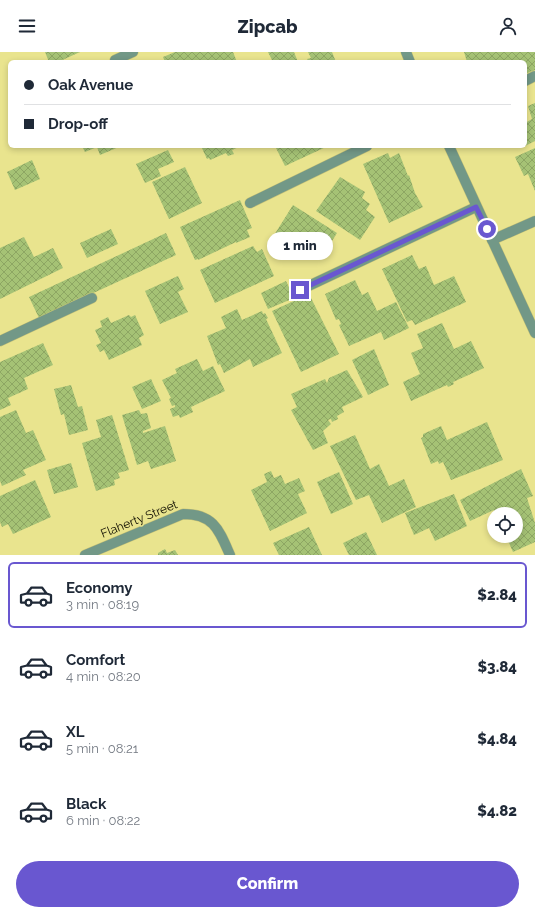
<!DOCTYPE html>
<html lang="en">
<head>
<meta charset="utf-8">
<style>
	:root { --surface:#fff; --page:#f2f2f3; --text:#1f2937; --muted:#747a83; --line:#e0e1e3; --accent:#6957d0 }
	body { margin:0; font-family:Raleway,sans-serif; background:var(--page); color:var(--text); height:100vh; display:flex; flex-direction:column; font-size:15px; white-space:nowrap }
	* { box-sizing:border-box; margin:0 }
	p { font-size:13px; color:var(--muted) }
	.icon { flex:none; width:22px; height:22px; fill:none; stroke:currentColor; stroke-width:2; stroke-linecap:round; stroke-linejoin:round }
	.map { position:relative; height:503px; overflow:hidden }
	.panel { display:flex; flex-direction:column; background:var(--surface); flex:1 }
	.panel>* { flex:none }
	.guide { position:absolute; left:8px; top:8px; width:519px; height:88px; border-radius:6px; box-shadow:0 2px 6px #0003; display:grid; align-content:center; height:88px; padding:0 16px; background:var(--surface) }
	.tools { position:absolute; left:487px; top:455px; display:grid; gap:8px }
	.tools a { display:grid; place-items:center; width:36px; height:36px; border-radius:50%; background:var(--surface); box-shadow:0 2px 6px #0003; font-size:20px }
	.end { position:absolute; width:18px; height:18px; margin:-9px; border:5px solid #6957d0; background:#fff; box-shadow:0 0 0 2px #fff }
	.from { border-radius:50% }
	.bubble { position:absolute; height:28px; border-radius:14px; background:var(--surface); box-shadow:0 2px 6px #0003; font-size:13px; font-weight:800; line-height:28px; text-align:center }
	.guide b { display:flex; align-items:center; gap:14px; height:38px; font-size:15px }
	.guide b+b { border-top:1px solid var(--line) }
	.guide i { width:10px; height:10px; background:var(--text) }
	ul { padding:7px 0 0; list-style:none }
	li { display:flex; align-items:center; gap:12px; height:66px; margin:0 8px 6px; padding:0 8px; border:2px solid transparent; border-radius:6px }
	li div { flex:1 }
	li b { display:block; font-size:15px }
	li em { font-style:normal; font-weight:800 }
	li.on { border-color:var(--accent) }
	li>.icon { width:36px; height:36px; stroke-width:1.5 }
	.primary-button { display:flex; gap:8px; margin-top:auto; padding:8px 16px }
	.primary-button a { flex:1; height:46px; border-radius:24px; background:var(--accent); color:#fff; font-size:16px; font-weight:800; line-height:46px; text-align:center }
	header { display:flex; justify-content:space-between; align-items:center; height:52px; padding:0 16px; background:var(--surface); font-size:18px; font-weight:800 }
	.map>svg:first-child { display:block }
</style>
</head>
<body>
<header><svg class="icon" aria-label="menu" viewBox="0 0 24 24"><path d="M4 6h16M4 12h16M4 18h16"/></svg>Zipcab<svg class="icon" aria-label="person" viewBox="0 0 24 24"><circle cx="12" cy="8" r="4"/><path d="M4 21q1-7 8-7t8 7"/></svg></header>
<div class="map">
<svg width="535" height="503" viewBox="0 0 535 503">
	<defs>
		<pattern id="building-cross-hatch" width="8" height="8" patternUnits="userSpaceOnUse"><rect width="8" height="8" fill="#a5c275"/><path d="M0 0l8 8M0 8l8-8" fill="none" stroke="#8da663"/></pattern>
	</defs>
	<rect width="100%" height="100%" fill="#e9e48e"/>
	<path fill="url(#building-cross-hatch)" d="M45 0H80L58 10H49Z
		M175 0H233L237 10H165L163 5Z
		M268 0H294L298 10H273Z
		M308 0H332L336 10H309L307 7 311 6Z
		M464 0H535V18L525 22V10H467Z
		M535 51V89L525 94V71L532 67 528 54Z
		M82 94H121L100 103 97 95 85 100Z
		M201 94H241L232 98 234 102 228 104 226 101 210 108 209 106 207 107Z
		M275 94H328L285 114Z
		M535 96V139L528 122 524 124 515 105Z
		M168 98 174 110 158 117 161 124 145 131 136 112Z
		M388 101 390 106 399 101 408 124 409 123 415 141 423 155 389 171 363 112Z
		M32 108 40 127 15 138 7 120Z
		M185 115 202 151 169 167 152 130Z
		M340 125 365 140 362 146 370 152 366 158 375 165 360 188 316 159Z
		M240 148 252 176 247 178 250 185 236 191V190L198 208V207L195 208 180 175Z
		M293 153 337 181 323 203 313 197 308 204 300 199 297 205 271 188Z
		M111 177 118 192 87 206 80 191Z
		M166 181 176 203 39 266 29 245Z
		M24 185 34 205 53 196 63 216 0 247V196Z
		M253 194 257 200 262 197 274 224 215 251 200 218Z
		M412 203 419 217 426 214 434 233 454 224 466 250 415 273 412 268 407 270 382 217Z
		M178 224 184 237 178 240 188 260 160 272 145 239Z
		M355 228 362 243 368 240 377 259 396 250 409 276 384 288 381 280 349 294 339 273 341 272 339 267 336 268 325 242Z
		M286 229 294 246 268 257 261 241Z
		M309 242 339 302 301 320 272 259Z
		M237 257 242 268 262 259 263 262 265 261 268 266 266 267 282 301 253 315 250 307 224 321 220 312 218 313 207 284 226 276 221 265Z
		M129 263 131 265 135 263 144 283 139 286 142 293 109 308 104 298 100 300 96 293 101 291 95 278 102 275 100 269 108 265 111 271Z
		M442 271 454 297 471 289 484 316 453 330 454 332 448 335 447 333 411 349 403 330 420 322 411 301 423 296 417 282Z
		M43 291 53 313 24 326 28 337 8 346 11 353 0 358V310Z
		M374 297 389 333 368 343 352 308Z
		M197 307 203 319 213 314 225 339 191 355 193 360 180 366 179 363 173 365 170 357 175 355V353L172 354 169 347 171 346 162 328 177 321 175 317Z
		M347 318 363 345 342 355 344 360 337 364 338 367 332 370 331 367 328 368 331 372 323 379 328 391 313 398 291 358 297 355 291 342 325 327 327 331 329 326Z
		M151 327 161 349 142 357 132 335Z
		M71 333 78 355 82 354 88 378 69 383 64 362 61 363 54 337Z
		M16 358 26 381 33 378 46 408 23 418 26 423 2 434 0 429V365Z
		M139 358 141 362 147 361 151 376 143 379V381L165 374 176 409 151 417 148 409 137 413 122 363Z
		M112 363 129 418 118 421 120 426 114 428 115 433 96 439 82 391 101 385 96 368Z
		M487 370 503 408 451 428 443 410 439 412 438 409 431 412 421 386 423 385V382L441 374 447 388Z
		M355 383 370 417 379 412 389 434 404 427 416 455 382 471 369 443 356 448 330 394Z
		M71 411 78 435 54 442 47 418Z
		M521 417 533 444 527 446 535 471V490L513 500 506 484H516V462H495L494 458 470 469 460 448Z
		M271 419 274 426 281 423 285 432 299 426 305 439 298 442 307 461 270 479 251 438 267 430 264 422Z
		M339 420 353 452 331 462 317 430Z
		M35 428 51 465 13 482 8 472 2 475 0 470V444Z
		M454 442 467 474 435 489 429 476 414 483 405 461Z
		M309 475 322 503H279L273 491Z
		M366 480 377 503H349L343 491Z
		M165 497 167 501 175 498 178 503H158V501Z"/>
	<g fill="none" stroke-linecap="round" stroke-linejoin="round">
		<g stroke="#c6c277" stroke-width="11">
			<path id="service" d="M115 8 133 0
				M525 29 535 24
				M250 151 367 94
				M492 188 535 169
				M300 238 476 155
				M0 289 92 246"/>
		</g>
		<g stroke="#c6c277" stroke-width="11">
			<path id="minor" d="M85 503 183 462C214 462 219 478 230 503"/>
		</g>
		<g stroke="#c6c277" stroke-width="11">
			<path id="tertiary" d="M406 0 410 10
				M449 94 535 281"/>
		</g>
		<use href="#service" stroke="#729887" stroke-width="10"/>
		<use href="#minor" stroke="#729887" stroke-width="10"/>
		<use href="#tertiary" stroke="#729887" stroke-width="10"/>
	</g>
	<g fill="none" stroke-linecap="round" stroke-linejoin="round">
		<path stroke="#6957d0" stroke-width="5" d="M300 238 476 155 487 177"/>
	</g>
	<g text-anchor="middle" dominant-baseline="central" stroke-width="3" stroke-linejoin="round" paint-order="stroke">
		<g font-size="12" fill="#110f00" stroke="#e9e48e">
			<text transform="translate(139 467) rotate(-22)">Flaherty Street</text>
		</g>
	</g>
</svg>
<div class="tools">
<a><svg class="icon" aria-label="locate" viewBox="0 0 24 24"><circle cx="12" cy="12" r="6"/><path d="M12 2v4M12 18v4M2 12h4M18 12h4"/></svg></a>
</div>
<i class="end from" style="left:487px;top:177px"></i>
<i class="end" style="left:300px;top:238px"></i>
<div class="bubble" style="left:267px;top:180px;width:66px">1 min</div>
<div class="guide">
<b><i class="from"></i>Oak Avenue</b>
<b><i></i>Drop-off</b>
</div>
</div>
<section class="panel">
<ul>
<li class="on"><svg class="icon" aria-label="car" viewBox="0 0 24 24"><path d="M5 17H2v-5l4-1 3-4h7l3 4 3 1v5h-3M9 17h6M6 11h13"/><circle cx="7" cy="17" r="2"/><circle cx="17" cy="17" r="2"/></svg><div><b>Economy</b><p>3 min · 08:19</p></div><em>$2.84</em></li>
<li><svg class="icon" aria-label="car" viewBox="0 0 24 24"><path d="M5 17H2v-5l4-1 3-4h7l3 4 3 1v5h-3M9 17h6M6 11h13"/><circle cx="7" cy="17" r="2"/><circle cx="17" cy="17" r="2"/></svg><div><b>Comfort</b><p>4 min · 08:20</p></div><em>$3.84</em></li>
<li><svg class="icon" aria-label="car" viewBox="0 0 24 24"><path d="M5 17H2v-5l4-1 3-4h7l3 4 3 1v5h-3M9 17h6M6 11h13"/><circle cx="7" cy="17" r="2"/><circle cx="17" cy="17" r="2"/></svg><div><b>XL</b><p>5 min · 08:21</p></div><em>$4.84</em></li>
<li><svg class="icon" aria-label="car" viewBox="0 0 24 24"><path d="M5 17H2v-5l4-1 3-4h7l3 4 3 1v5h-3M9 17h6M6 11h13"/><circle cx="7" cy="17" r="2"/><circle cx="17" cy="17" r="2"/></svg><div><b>Black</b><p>6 min · 08:22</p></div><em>$4.82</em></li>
</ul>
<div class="primary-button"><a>Confirm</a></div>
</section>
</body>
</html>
